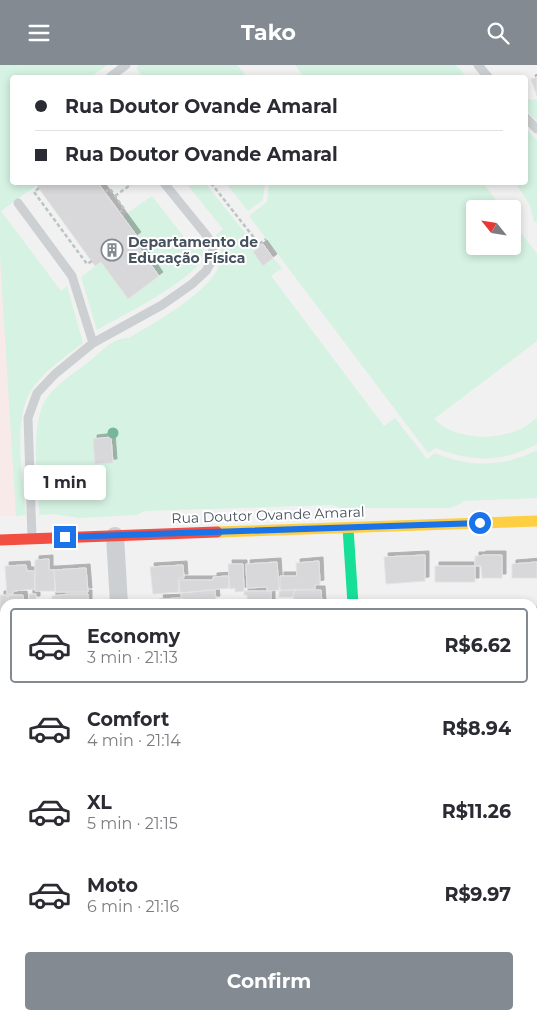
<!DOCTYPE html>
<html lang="en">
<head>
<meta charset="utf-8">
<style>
	:root { --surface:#fff; --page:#f2f2f3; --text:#2b2b33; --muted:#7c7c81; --line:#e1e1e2; --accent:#838a92 }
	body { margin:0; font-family:Montserrat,sans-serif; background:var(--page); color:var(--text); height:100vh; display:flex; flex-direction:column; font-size:19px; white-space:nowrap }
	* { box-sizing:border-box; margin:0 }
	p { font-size:16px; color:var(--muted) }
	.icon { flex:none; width:28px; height:28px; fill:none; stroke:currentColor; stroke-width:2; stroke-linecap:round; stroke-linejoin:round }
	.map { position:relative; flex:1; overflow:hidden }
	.sheet { position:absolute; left:0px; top:534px; width:538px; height:421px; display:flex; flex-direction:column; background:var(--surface); border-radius:15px 15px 0 0; box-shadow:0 2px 8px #0003 }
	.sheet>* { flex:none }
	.banner { position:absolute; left:10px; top:10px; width:518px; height:110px; border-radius:5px; box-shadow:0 2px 8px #0003; display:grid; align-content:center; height:110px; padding:0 25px; background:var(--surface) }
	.needle { width:32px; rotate:300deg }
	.tools { position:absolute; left:466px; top:135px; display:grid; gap:10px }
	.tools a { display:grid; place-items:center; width:55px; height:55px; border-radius:5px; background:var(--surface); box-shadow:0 2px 8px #0003; font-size:25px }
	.end { position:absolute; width:22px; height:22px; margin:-11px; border:6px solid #1a73e8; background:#fff; box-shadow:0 0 0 2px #fff }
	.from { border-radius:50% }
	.bubble { position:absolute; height:35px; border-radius:5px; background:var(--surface); box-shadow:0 2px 8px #0003; font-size:16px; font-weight:700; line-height:35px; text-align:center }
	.banner b { display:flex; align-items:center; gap:18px; height:48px; font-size:19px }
	.banner b+b { border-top:1px solid var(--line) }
	.banner i { width:12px; height:12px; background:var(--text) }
	ul { padding:9px 0 0; list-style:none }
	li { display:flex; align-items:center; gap:15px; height:75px; margin:0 10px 8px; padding:0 15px; border:2px solid transparent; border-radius:5px }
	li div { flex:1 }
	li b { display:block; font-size:19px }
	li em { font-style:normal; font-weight:700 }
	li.active { border-color:var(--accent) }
	li>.icon { width:45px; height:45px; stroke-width:1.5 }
	.action { display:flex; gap:10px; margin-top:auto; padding:10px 25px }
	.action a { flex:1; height:58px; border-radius:5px; background:var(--accent); color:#fff; font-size:20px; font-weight:700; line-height:58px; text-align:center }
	header { display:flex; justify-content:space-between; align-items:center; height:65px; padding:0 25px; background:var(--accent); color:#fff; font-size:22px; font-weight:700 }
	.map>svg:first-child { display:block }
</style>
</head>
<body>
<header><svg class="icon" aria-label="menu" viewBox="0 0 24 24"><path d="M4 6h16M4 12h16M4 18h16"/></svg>Tako<svg class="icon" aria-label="search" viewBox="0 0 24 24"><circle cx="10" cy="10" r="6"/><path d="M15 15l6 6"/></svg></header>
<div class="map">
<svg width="537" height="954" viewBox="0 0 537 954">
	<defs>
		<filter id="shadow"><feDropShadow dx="4" dy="-4" stdDeviation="0" flood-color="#0004"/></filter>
	</defs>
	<rect width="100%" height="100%" fill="#f2f1f1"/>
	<path fill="#f8eae8" d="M0 190 16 451H0Z"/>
	<path fill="#d5f2e2" d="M0 0H107L91 12H12V118H35L37 120 1 146 61 226 67 221 83 278C65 292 45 305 32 324 12 353 23 416 26 450L16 451 0 191Z
		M139 0H237L247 12H143L136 3Z
		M295 0H456L467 12H304Z
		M525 33 532 35 537 34V56L525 44Z
		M525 63 537 75V158L534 156 530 141 516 118H525Z
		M186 118H205L257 183 253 187 263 200 273 193 282 203 271 211 384 361 395 353 427 394 435 388C469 403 504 402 537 385V433L463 436 462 438 450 443H341L331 440 144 446 137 450 79 453 54 449 39 450C38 420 29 357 47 333 57 318 76 307 90 296 101 287 113 272 129 273 154 258 213 226 221 196 223 187 220 178 216 170L223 164Z
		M226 118H265L263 135 248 146Z
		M269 118H483L503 144H475V181H512L513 157 537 189V276L434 354C455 375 495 376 521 364 527 361 532 356 537 352V379C502 398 472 397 436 383L428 388 249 151 267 137Z
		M152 131 195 186 202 181C203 185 203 189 202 193 194 215 120 252 97 265L81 212 101 197 128 234 159 211 133 174 137 171 123 151Z"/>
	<path fill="#d8d8da" stroke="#e3e3e4" filter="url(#shadow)" d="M537 12V31L531 14Z
		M35 118H98L137 171 133 174 159 211 128 234 101 197 95 201Z
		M263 179 273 193 263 201 253 187Z
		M111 372 113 398 95 399 93 374Z
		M425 490V516L386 519 384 492Z
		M482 490H502V513H482L481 501H475V491H481Z
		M49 494V505H54L55 526H35V495Z
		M319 496 320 519 315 520V524L280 525V511H297L296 498Z
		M277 497 279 525 267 526V522L247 523 246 499Z
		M537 497V513H512V499Z
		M228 499H243L244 526 235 527V523L230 524Z
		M26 500 27 506H34L35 524 13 526V529H7L5 501Z
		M183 500 184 513H178L179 527 153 529 150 502Z
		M435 501H475V517H435Z
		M86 503 88 527H56L54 505Z
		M228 511 229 523 180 528 179 515H213V512Z
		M215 525 216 535 182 537 181 528Z
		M295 525 293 532H279V526Z
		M296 525H321L322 539H294L293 529Z
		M244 526H271V539H247V530H244Z
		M29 529H36V535H29Z
		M69 529H88V539H52V531Z
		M0 530H7L5 563H0Z
		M8 530H23L24 539H8Z
		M181 533 182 539H153L160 537 159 534Z
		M532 546H537V575H533Z
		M0 567H5V590H0Z
		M0 591H5V599H0Z
		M532 595H537V603H532Z
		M5 606V621H0V607Z
		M532 611H534L535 622H532Z
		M532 625H537V632L532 633Z
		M5 627V637H0V628Z
		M0 637 2 664H0Z
		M5 637V664H3L1 638Z
		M0 668H5V688H0Z
		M532 669H535L537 691H532Z
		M0 688 2 691H5V697L0 698Z
		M532 756H537V776H532Z
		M0 787H5V821L0 822Z
		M535 814H537L536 836Z
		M5 897V929H0V898Z"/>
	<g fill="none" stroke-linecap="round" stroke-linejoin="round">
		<path stroke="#b9c6c3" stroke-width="2.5" stroke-dasharray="4 2.5" stroke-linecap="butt" d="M211 118 259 179 266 174
			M39 123 34 127 87 199 92 196
			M105 127 110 124 124 144 120 147
			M115 131 133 118
			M256 954 320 950"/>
		<path stroke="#cdd0d2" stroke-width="9" d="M478 0 488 12
			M110 12 126 0
			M525 52 537 64
			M18 138 72 211 93 278
			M32 473 28 353 37 328 55 309 93 278 162 240 192 219 206 206 212 195 213 182 207 171 164 118"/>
		<path stroke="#cdd0d2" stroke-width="18" d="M115 471 119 539
			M532 721H537
			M0 754 5 753
			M144 950 145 954"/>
		<path stroke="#16e098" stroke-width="11" d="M348 463 353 539"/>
		<path stroke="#ffcf43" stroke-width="11" d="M217 467 537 456"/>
		<path stroke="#f24e42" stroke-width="11" d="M0 475 217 467
			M381 950V954
			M486 954 537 951"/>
	</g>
	<circle fill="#77b69b" cx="113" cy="368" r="5.5"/>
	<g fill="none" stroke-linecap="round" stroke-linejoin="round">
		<path stroke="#1a73e8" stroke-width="6" d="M65 472 480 458"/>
	</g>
	<defs>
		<g id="building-ring" transform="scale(1.125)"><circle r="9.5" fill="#fff" stroke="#838a92" stroke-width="1.5"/><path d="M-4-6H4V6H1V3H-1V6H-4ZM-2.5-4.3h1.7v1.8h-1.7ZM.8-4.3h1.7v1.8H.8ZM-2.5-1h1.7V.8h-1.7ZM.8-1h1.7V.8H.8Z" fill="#838a92"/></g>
	</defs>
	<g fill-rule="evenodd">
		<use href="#building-ring" x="112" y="185"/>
	</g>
	<g text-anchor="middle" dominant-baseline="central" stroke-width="4" stroke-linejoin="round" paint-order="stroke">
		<g font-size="14" font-weight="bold" fill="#47525f" stroke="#fff" text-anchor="start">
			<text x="128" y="177">Departamento de<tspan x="128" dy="16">Educação Física</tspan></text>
		</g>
		<g font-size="14" fill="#47525f" stroke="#fff">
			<text transform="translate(268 450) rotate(-2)">Rua Doutor Ovande Amaral</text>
		</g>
	</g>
</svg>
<div class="tools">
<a><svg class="needle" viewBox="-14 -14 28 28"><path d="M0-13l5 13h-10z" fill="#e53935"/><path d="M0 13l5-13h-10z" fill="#7c7c81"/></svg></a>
</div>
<i class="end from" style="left:480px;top:458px"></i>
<i class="end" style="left:65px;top:472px"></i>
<div class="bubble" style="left:24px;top:400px;width:82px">1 min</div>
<div class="banner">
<b><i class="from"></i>Rua Doutor Ovande Amaral</b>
<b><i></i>Rua Doutor Ovande Amaral</b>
</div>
<section class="sheet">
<ul>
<li class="active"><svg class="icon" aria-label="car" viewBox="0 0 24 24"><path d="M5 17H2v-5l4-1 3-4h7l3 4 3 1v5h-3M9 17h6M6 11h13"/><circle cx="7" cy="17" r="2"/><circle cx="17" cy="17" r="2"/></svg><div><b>Economy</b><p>3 min · 21:13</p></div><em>R$6.62</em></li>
<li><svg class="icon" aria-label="car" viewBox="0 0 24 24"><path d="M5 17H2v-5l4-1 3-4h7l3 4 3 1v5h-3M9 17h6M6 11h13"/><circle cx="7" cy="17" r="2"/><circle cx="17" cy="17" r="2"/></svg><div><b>Comfort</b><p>4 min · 21:14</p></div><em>R$8.94</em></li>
<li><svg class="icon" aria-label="car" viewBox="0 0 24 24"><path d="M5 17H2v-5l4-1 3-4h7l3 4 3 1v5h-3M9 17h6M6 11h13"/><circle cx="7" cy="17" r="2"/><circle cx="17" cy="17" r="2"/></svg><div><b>XL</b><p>5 min · 21:15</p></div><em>R$11.26</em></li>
<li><svg class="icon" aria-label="car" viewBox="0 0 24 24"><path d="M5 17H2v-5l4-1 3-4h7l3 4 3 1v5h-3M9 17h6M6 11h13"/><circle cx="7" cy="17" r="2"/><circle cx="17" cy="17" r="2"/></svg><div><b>Moto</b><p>6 min · 21:16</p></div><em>R$9.97</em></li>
</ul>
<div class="action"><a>Confirm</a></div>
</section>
</div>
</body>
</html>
